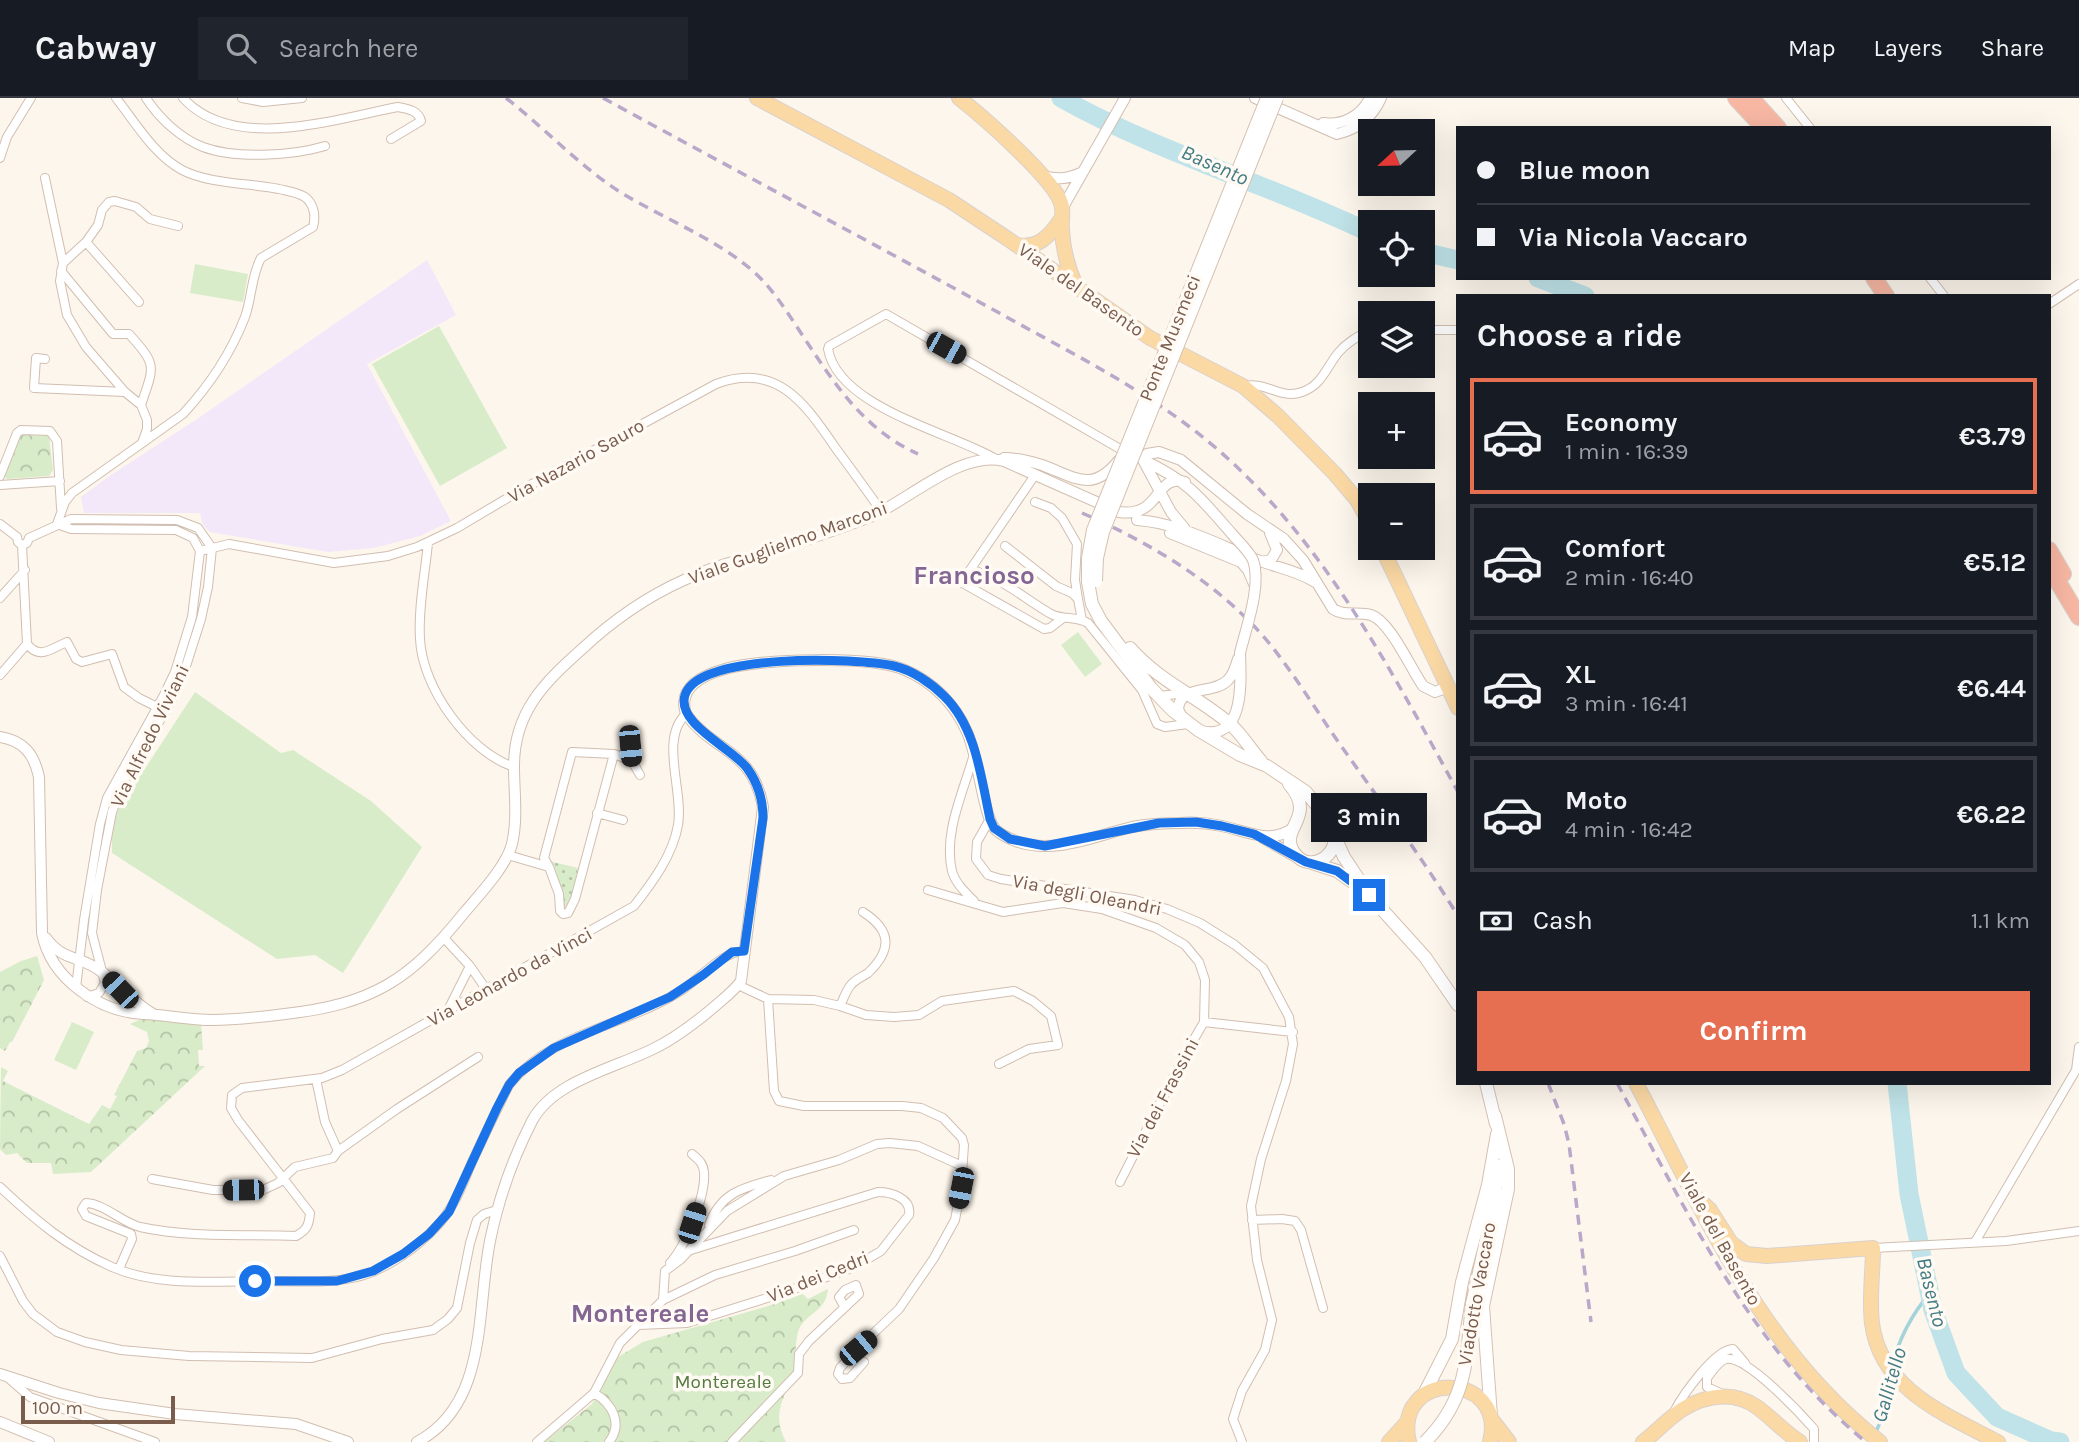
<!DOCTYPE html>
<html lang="en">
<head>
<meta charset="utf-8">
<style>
	:root { --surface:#171b24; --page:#20242c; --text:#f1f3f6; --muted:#9ea1a6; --line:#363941; --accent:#e76f51 }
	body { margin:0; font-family:Karla,sans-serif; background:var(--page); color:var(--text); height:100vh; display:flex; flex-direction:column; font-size:26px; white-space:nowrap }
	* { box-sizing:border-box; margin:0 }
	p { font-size:23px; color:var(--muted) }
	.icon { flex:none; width:38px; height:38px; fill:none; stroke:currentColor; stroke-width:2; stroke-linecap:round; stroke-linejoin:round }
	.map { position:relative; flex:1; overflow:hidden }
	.sheet { position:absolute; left:1456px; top:196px; width:595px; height:791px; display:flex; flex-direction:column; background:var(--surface); border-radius:0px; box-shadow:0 7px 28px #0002 }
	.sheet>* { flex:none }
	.hud { position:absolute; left:1456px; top:28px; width:595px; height:154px; border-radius:0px; box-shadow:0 7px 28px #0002; display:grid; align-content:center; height:154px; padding:0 21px; background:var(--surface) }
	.needle { width:46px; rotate:248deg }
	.fabs { position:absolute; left:1358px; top:21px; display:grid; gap:14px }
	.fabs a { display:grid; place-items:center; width:77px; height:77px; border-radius:0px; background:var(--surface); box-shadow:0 7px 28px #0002; font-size:35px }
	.scale { position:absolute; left:21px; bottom:18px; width:154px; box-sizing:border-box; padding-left:7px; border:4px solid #7a5c4d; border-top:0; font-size:19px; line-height:24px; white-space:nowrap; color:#7a5c4d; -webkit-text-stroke:5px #fffaf3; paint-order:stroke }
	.end { position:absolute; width:32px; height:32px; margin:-16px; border:9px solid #1a73e8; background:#fff; box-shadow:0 0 0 4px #fff }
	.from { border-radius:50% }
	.bubble { position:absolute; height:49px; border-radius:0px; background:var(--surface); box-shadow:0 7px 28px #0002; font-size:23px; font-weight:700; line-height:49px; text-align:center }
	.car { position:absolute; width:21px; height:42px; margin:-21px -10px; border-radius:9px; box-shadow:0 0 5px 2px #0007; background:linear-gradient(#222 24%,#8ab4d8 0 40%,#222 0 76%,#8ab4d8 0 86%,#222 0) }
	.hud b { display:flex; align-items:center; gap:24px; height:66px; font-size:26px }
	.hud b+b { border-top:2px solid var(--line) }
	.hud i { width:18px; height:18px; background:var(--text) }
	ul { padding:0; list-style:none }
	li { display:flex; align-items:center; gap:21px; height:116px; margin:0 14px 10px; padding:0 7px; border:4px solid var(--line); border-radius:0px }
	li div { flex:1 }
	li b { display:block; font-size:26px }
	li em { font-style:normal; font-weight:700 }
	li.on { border-color:var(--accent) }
	li>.icon { width:63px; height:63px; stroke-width:1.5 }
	h2 { padding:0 21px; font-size:32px; line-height:84px }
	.pay { display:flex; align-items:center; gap:18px; height:77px; padding:0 21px; font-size:26px }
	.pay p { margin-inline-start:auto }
	.button { display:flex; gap:14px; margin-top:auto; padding:14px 21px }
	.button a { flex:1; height:80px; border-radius:0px; background:var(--accent); color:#fff; font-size:28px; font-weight:700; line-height:80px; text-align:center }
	header { display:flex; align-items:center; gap:42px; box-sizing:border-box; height:98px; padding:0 35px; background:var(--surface); border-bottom:2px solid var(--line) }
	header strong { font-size:33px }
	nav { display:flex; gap:38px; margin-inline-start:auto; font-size:24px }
	.search { width:490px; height:63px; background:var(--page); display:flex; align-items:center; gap:18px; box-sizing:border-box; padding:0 24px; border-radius:0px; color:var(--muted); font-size:26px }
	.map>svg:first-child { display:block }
</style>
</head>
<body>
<header>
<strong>Cabway</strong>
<div class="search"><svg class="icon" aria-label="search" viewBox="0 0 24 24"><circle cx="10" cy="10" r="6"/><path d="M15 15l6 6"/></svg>Search here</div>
<nav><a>Map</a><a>Layers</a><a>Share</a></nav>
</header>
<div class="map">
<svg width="2079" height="1344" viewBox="0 0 2079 1344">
	<defs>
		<pattern id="grass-dots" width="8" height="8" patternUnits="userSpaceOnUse" patternTransform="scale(1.75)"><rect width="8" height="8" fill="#d8ecc9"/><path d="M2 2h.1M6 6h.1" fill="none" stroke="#b4c2a5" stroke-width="1.8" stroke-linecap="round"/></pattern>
		<pattern id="forest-crowns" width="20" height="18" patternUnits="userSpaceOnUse" patternTransform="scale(1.75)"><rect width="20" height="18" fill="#d8ecc9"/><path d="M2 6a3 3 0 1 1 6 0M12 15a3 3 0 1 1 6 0" fill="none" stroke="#b4c2a5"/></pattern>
	</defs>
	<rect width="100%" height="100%" fill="#fdf6ec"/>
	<path fill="#f3e8fa" d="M427 162 456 217 367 266 451 423 420 438 374 450 328 454 210 434 203 427 200 415H84L81 399 108 379 197 321Z"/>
	<path fill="url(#grass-dots)" d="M549 763 578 770 572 797 565 810Z"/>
	<path fill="url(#forest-crowns)" d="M24 337 49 338 53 372 49 378 7 381 4 378 18 339Z
		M37 858 44 882 12 944H10L5 953 0 950V874L21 863Z
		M146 919 201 926 203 952H198L199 968H205L91 1074 53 1076 51 1065H27L17 1055 6 1057 0 1051 1 969 8 973 3 983 89 1026 102 1007 110 1011 117 998 114 997 137 953 146 950 149 943 147 934 130 926Z
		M828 1191C826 1213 810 1213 800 1229 795 1237 796 1261 794 1272 786 1301 770 1312 786 1344H544L592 1306 618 1259 643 1244 768 1208 803 1196 808 1201Z"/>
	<path fill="#d8ecc9" d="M195 166 248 176 243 204 190 195Z
		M439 228 507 350 440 388 372 266Z
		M1078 534 1102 566 1085 579 1061 547Z
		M195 594 281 655 293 652 371 703 422 749 343 875 315 857 277 861 112 755V732L118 712Z
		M72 924 94 934 76 972 54 962Z"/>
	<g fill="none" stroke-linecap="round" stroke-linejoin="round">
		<path stroke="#a5d3da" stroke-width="3.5" d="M1892 1268C1899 1241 1912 1216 1930 1195
			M1875 1336 1882 1320 1890 1279"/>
		<path stroke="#bfe3e8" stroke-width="19" d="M1061 0C1159 55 1269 86 1370 135
			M1423 154 1458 162
			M1538 180 1585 198
			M1897 985 1909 1096 1933 1212 1956 1275 1997 1319 2051 1343 2060 1344"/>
		<g stroke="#d1beb0" stroke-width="10">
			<path id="minor" d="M146 0C159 20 180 40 203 49 235 61 292 58 325 48
				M183 0C233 55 334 21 398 9 408 11 418 12 421 23L391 41
				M242 0 263 4 302 0
				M1786 0 1810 30
				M0 60 7 39 31 0
				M45 80 63 165 60 183 67 217 86 249 125 294 141 307 147 322V331L142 345
				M86 144 139 204
				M63 165 86 144 98 127 102 112 109 104 115 103 136 109 150 121 178 128
				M61 173 113 236H129C158 268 154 268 141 307
				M1930 180 1944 198
				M2049 206 2079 186
				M1423 232H1458
				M45 261 36 260 34 290 125 294
				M1243 288C1267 283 1280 302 1302 294 1322 287 1326 270 1338 255 1347 244 1359 238 1370 232
				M994 360C949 334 838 309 828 251L829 248 886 216 1127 355
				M1035 377 970 472C1002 479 1023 500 1051 516 1063 522 1077 518 1088 525L1142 592 1157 626 1165 629 1188 626
				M0 378 17 335 21 332 50 333 57 343 61 410
				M0 387 60 383
				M1035 404 1051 410 1062 420 1077 446 1075 482 1078 501
				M0 426 17 439 18 444 22 447 27 445 29 440 71 421 177 422 198 430 212 450
				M57 426 65 404 72 395 183 316C208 289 231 255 245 219 252 200 251 178 261 160L313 129C316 118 314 106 305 99 297 94 287 93 279 91 249 85 209 86 182 72 154 57 135 24 116 0
				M57 426 71 431 176 432 193 440 200 453 192 519 175 574 164 597 107 700 100 726 84 822 76 890
				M428 445C425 476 418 510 420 541 422 589 468 654 514 669
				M1005 448 1056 488 1072 495 1078 501 1082 522
				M200 453 229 446 334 465 388 458 417 449 457 430 521 392 716 286C778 263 806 307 837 352 852 372 867 393 882 414
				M950 478 1044 531 1050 530 1063 520
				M0 500 25 472
				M27 546C40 562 50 551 67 544L76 561 82 564 112 556 124 589 139 600 157 609
				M0 577 27 546 22 447
				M1159 598 1187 595
				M974 656C964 693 943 734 952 773 955 785 966 795 974 803
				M632 663 640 677
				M597 715 623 722
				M990 721 977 744 976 761 988 777 1001 781 1135 802 1167 811 1200 825 1235 847 1263 870 1289 919 1293 946 1286 983 1261 1061 1251 1108 1257 1162 1272 1222 1265 1252 1242 1293 1233 1321 1242 1344
				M508 757 549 769 559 796 560 813 563 816 568 815 575 801 614 656
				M549 769 544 760 572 654 614 656 632 663 629 634
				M928 792 1003 814 1063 805 1102 811 1156 830 1185 847 1199 864 1205 882 1204 924 1183 960 1120 1084
				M444 840 470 868
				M738 887 768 901 774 993 779 1003 804 1008H902L921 1010 943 1020 962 1040 964 1047 961 1090 955 1122 934 1160 899 1211 858 1250 840 1270 838 1276 842 1281 850 1280 864 1264
				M87 899 99 895 105 885 92 835 97 792 112 714 123 685 169 607 187 565 201 521 208 489 212 450
				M768 901 814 902 840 908 866 917 894 919 919 917 942 903 1014 893 1033 903 1051 918 1058 947 1029 951 999 966
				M840 908C843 902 846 893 850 888 854 882 862 879 868 875 893 851 891 832 863 814
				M448 912 470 868 486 891
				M1204 924 1293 934
				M338 1053 397 1011 478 959
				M152 1081 213 1092H263L278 1085 295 1069 333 1060 338 1053 325 1024 316 981
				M0 1089C35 1122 67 1149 112 1169 158 1189 216 1183 265 1183 296 1183 330 1186 361 1178 388 1170 416 1150 436 1129 454 1111 462 1087 472 1064 484 1038 496 1013 509 987 551 934 627 928 682 892 701 880 721 854 744 853
				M1252 1122 1282 1121 1295 1123 1301 1132 1323 1210
				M709 1127C720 1096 741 1090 771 1082
				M1975 1144 2076 972 2079 949
				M1873 1150 2006 1143 2079 1133
				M0 1158 23 1203 33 1216 57 1234 85 1244 121 1252 189 1258 312 1260 382 1241 433 1232 448 1221 457 1210 470 1145 477 1122 484 1116 497 1112
				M670 1165C686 1148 706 1097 704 1074 703 1065 699 1062 692 1056
				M119 1171 132 1141 131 1136 86 1118 82 1111 86 1105C105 1106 121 1124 140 1129 190 1140 245 1136 296 1138 307 1132 309 1127 310 1115L238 1022 231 1010 232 997 242 990 322 980 342 972 634 808C652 785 673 757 678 727 684 693 659 641 686 616
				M663 1202 715 1177 795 1153 854 1132
				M638 1227 687 1225 780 1196 854 1169 881 1153 909 1117C912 1100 891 1094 878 1094L691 1152
				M6 1278 30 1299 155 1344
				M594 1295C613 1306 623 1326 609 1344
				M1720 1295 1707 1289V1280C1712 1274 1718 1263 1726 1261 1746 1257 1800 1315 1814 1331V1344
				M1674 1314C1682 1298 1715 1251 1733 1251L1745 1265
				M537 1344 594 1295 620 1245 663 1202 665 1173 680 1162 727 1113 784 1078 839 1062 877 1046 890 1045 918 1048 962 1068
				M732 1344 798 1275 799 1256 809 1243 859 1196 856 1187 845 1192 839 1199 844 1208"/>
		</g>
		<g stroke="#d1beb0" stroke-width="12">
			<path id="tertiary" d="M1255 0 1337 36C1358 31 1372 20 1381 0
				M1323 25C1343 28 1361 18 1370 0
				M1043 78C1058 82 1068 81 1083 74
				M1063 109 1125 0
				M1004 360C1017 360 1029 363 1042 367 1075 379 1092 396 1119 362
				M1143 362 1147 356 1159 354 1181 362 1247 416 1284 441 1303 462 1333 511C1345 519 1358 513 1371 517 1390 523 1411 571 1423 588L1435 594 1448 589
				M1143 362C1188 383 1200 399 1232 436
				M1143 362 1171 414 1185 431
				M1137 422C1180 425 1220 448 1260 463 1279 470 1298 473 1315 484
				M1170 435 1241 464 1248 472 1254 486
				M1262 464 1271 462 1277 452 1270 435
				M1182 620 1178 611C1180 586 1214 597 1228 582 1234 576 1236 568 1238 561
				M1201 633C1245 643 1241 585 1240 555
				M0 639C24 643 34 656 39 679L42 835C51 881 99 914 144 916 167 917 189 922 212 922 236 922 261 919 285 916 372 906 409 883 464 815 479 797 506 769 512 746 518 720 514 695 514 668 514 614 544 585 582 551 612 523 646 499 684 482 713 468 744 461 774 452 807 442 839 431 870 419 909 402 961 352 1004 363L1119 414C1162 420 1154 375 1185 384
				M1263 740 1298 760
				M46 840C63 864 81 857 102 874 120 888 133 904 153 916
				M0 1276 59 1295 99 1305 175 1316 296 1326 348 1344
				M0 1324 49 1344
				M417 1344C489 1306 476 1212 490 1143 498 1103 513 1060 532 1023 553 983 615 970 653 951 676 940 695 925 714 909 723 901 734 893 741 883L763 709C753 651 713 654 686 616 677 589 703 577 725 571 763 561 869 557 905 572 933 584 955 606 967 634 978 657 983 717 995 731 999 736 1007 739 1013 742 1052 758 1094 738 1132 729 1148 726 1164 725 1180 725 1194 724 1208 725 1222 728 1246 733 1271 747 1293 730"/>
		</g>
		<g stroke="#d6c0b0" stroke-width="14">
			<path id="secondary" d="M1088 484 1092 506 1101 523 1151 590 1172 612 1198 632 1240 657 1267 668 1306 694 1326 719 1344 759 1369 797 1425 859 1458 907
				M1130 550C1161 585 1196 597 1230 626 1242 636 1250 651 1261 663
				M1289 686C1318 719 1279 730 1293 753 1306 775 1335 762 1335 739
				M1312 765 1337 773 1358 788
				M1486 985 1496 1026
				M1472 1206 1494 1107 1498 1068
				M1423 1298 1452 1241 1462 1184 1488 1087 1497 1036
				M1491 1318 1483 1208 1508 1091V1071L1495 1018"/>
		</g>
		<g stroke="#dad1cd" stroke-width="16">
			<path id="primary" d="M757 0 949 102 1008 141 1150 240 1243 288 1278 318 1335 376 1357 402 1370 425
				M959 0C982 18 1053 80 1061 105 1064 113 1061 123 1062 132 1063 152 1068 171 1077 190
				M1017 147C1038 151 1050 138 1061 121
				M1382 450 1458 610
				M1636 985C1706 1118 1759 1249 1880 1344
				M1697 1100 1710 1112 1731 1145 1746 1156 1767 1158 1873 1150C1873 1174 1869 1201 1872 1225 1880 1291 1946 1317 1998 1344
				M1492 1322 1509 1344
				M1389 1344 1408 1323
				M1409 1344C1392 1271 1508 1272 1490 1344
				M1643 1344C1654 1336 1662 1327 1672 1319 1696 1299 1730 1290 1757 1309 1772 1320 1784 1334 1800 1344"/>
		</g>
		<g stroke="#dad1cd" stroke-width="18">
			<path id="motorway" d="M1736 0 1764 30
				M1751 0 1778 30
				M1874 180 1886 198
				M2049 452 2063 476
				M2049 469 2079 519"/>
		</g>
		<use href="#minor" stroke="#fff" stroke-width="8"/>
		<use href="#tertiary" stroke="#fff" stroke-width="10"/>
		<use href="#secondary" stroke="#fff" stroke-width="12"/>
		<use href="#primary" stroke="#fbd9a5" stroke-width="14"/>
		<use href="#motorway" stroke="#f7b7a3" stroke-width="16"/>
		<path stroke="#b9a8c9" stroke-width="3.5" stroke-dasharray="10 7" stroke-linecap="butt" d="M506 0C546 31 582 71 625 97 667 122 716 141 753 173 772 190 785 211 799 232 832 282 861 330 918 356
			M603 0C733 71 863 140 992 211 1078 259 1168 302 1239 371 1333 461 1396 581 1458 694
			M1082 415C1151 445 1221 487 1269 545 1298 581 1322 622 1349 659 1386 711 1424 763 1458 818
			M1548 985 1564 1026 1569 1046 1591 1224
			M1617 985C1687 1113 1750 1250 1866 1344"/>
		<g stroke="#d1beb0" stroke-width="12" stroke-linecap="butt">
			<path id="tertiary-bridge" d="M1232 436C1239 444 1249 453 1253 462 1262 487 1246 530 1240 555"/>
		</g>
		<g stroke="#d6c0b0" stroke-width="14" stroke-linecap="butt">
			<path id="secondary-bridge" d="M1096 483 1097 460 1103 434 1277 0
				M1088 484V460L1093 432 1267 0
				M1425 1344C1468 1301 1466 1262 1472 1206"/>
		</g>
		<use href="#tertiary-bridge" stroke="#fff" stroke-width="10"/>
		<use href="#secondary-bridge" stroke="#fff" stroke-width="12"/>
	</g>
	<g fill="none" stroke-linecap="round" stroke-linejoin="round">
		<path stroke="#1a73e8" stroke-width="9" d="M255 1183H337L373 1173 403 1156 429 1136 449 1114 497 1010 509 987 519 975 554 950 670 899 703 877 732 854 744 853 763 720C763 701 758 685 747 670 731 649 676 626 685 597 699 554 857 560 894 568 912 572 931 585 944 598 976 629 981 679 990 721L994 730 1010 741 1045 748 1159 725 1196 724 1222 728 1254 736 1306 764 1337 773 1369 797"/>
	</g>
	<g text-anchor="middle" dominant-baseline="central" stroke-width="7" stroke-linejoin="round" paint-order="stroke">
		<g font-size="19" fill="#7a5c4d" stroke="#fffaf3">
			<text transform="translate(1081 192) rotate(35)">Viale del Basento</text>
			<text transform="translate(1170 240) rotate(-68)">Ponte Musmeci</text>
			<text transform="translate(576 363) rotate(-29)">Via Nazario Sauro</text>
			<text transform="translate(788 445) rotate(-20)">Viale Guglielmo Marconi</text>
			<text transform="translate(150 638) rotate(-64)">Via Alfredo Viviani</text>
			<text transform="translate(1087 797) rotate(11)">Via degli Oleandri</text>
			<text transform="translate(510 879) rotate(-29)">Via Leonardo da Vinci</text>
			<text transform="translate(1163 1000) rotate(-62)">Via dei Frassini</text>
			<text transform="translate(1720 1141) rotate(61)">Viale del Basento</text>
			<text transform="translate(818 1179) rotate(-22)">Via dei Cedri</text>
			<text transform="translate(1477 1196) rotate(-80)">Viadotto Vaccaro</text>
		</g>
		<g font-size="19" fill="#537a41" stroke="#fffaf3">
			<text x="723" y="1284">Montereale</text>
		</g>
		<g font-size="21" font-style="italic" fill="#437c86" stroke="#fffaf3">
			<text transform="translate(1215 67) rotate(24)">Basento</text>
			<text transform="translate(1932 1194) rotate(76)">Basento</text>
			<text transform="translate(1889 1287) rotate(-74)">Gallitello</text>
		</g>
		<g font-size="26" font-weight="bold" fill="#846695" stroke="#fffaf3">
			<text x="974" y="477">Francioso</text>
			<text x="640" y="1215">Montereale</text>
		</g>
	</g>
</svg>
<div class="fabs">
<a><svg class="needle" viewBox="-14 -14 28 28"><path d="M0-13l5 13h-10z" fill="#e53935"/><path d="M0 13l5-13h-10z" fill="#9ea1a6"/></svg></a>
<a><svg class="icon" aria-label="locate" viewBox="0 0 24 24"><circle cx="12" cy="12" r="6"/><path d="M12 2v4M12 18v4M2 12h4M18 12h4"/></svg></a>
<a><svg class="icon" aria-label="layers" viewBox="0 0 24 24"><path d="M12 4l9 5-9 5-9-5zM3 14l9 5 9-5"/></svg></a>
<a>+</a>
<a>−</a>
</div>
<div class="scale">100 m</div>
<i class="end from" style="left:255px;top:1183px"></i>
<i class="end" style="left:1369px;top:797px"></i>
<div class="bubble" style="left:1311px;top:695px;width:116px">3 min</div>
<i class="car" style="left:946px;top:250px;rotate:119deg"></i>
<i class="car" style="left:630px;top:648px;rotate:175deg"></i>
<i class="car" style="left:120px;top:892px;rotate:316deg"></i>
<i class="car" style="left:961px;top:1090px;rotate:191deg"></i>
<i class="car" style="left:243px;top:1092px;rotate:269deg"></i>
<i class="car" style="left:692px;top:1125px;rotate:18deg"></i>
<i class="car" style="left:858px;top:1250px;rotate:50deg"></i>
<div class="hud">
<b><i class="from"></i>Blue moon</b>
<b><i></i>Via Nicola Vaccaro</b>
</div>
<section class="sheet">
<h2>Choose a ride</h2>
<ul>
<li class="on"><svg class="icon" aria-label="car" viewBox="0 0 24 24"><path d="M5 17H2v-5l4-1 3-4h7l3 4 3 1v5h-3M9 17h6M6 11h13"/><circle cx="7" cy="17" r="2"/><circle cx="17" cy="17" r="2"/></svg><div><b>Economy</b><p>1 min · 16:39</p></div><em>€3.79</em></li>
<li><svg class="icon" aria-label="car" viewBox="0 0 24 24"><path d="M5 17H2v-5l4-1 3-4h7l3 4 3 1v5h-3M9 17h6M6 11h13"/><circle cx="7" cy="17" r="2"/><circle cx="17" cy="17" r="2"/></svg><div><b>Comfort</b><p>2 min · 16:40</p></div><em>€5.12</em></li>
<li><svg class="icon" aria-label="car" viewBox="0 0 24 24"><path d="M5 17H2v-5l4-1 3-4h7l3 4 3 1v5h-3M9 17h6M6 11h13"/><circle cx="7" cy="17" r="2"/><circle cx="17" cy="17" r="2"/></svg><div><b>XL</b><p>3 min · 16:41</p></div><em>€6.44</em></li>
<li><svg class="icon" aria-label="car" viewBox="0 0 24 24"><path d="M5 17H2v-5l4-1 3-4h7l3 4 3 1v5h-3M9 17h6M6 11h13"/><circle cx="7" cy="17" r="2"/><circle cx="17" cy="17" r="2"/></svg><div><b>Moto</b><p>4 min · 16:42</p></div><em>€6.22</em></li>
</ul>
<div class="pay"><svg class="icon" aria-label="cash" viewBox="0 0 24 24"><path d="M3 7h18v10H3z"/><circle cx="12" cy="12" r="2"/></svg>Cash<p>1.1 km</p></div>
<div class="button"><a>Confirm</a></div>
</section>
</div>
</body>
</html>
